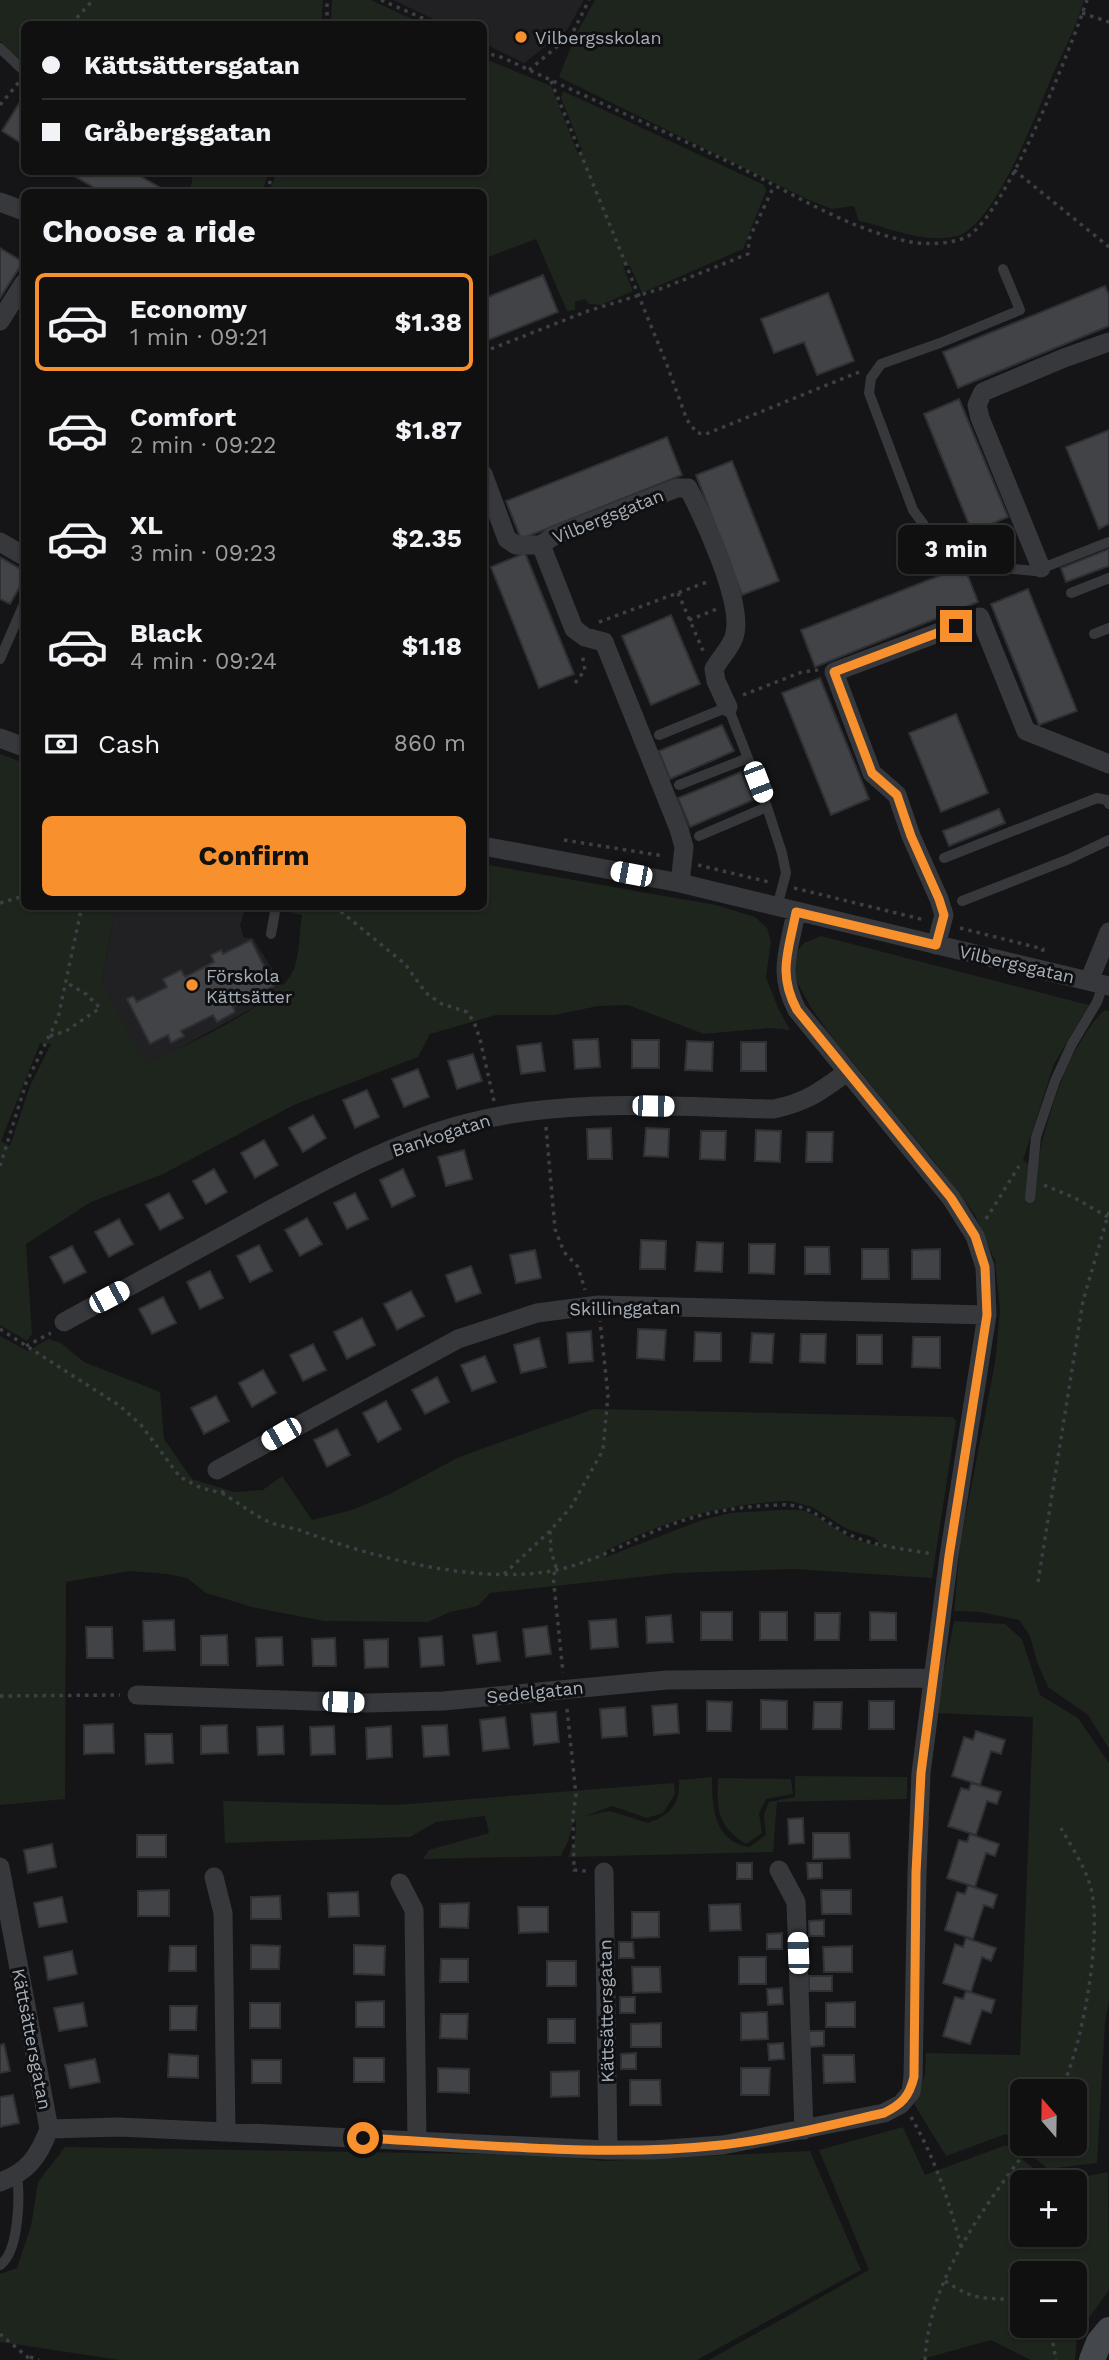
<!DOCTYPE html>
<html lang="en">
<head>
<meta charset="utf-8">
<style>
	:root { --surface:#101011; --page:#1e1e1f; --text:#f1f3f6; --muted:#9c9d9f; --line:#303031; --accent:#f7902d }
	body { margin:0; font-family:"Work Sans",sans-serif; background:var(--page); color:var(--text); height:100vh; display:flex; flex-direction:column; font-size:26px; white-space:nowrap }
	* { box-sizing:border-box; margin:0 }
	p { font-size:23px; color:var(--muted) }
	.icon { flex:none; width:38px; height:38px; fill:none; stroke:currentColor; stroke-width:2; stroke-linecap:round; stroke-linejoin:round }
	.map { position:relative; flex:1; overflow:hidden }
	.sheet { position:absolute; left:21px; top:189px; width:466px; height:721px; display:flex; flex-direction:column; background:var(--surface); border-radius:10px; box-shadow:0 2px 5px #0004,0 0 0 2px var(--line) }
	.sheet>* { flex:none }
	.banner { position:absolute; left:21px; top:21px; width:466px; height:154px; border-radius:10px; box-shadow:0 2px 5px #0004,0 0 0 2px var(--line); display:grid; align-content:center; height:154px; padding:0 21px; background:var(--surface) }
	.needle { width:46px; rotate:340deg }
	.controls { position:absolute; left:1010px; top:2079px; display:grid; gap:14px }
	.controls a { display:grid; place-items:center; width:77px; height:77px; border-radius:10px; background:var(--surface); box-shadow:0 2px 5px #0004,0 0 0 2px var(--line); font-size:35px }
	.end { position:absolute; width:32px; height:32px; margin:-16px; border:9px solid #f7902d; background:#111; box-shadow:0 0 0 4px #111 }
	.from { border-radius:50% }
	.bubble { position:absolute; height:49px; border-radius:10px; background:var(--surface); box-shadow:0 2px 5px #0004,0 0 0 2px var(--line); font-size:23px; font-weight:700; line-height:49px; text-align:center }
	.car { position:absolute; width:21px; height:42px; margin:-21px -10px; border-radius:9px; box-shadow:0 0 5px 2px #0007; background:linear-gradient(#fff 24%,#345 0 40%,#fff 0 76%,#345 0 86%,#fff 0) }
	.banner b { display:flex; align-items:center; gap:24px; height:66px; font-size:26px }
	.banner b+b { border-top:2px solid var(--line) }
	.banner i { width:18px; height:18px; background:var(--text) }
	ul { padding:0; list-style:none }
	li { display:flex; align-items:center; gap:21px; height:98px; margin:0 14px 10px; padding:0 7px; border:4px solid transparent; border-radius:10px }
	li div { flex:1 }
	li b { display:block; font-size:26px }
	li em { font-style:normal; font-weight:700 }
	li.current { border-color:var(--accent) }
	li>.icon { width:63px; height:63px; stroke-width:1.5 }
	h2 { padding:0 21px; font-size:32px; line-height:84px }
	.pay { display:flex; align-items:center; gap:18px; height:77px; padding:0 21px; font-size:26px }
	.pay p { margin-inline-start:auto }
	.button { display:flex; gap:14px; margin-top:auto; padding:14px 21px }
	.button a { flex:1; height:80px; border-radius:10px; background:var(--accent); color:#111; font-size:28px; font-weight:700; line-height:80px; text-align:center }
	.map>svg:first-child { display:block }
</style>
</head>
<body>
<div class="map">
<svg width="1109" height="2360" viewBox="0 0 1109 2360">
	<rect width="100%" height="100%" fill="#151517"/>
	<path fill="#212124" d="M393 0H584L567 30 524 63 483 43V24H444Z
		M246 906 240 925 244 938H253L283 987 251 1009 176 1050 145 1064 102 983 115 907Z"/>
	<path fill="#1d251d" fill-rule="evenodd" d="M0 0H323L321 24H24V64L0 41Z
		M332 0H371L423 24H331Z
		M595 0H1084C1077 25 1064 50 1053 74 1038 109 995 226 957 236 922 244 892 228 859 221L854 206 832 209 809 200 559 77 575 36Z
		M483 58 551 86 578 154 582 150 561 98 563 91 764 185 766 191 743 249 642 293 630 266H623L633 291 601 305 589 304 585 299 575 302V310L567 311 536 239 483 259V192H269L277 172H483Z
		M192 172H269L262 192H187L192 183Z
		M0 754 24 763V906L115 907 102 983 146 1063C180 1049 282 1002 294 969 300 953 299 932 302 915L288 912 290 907 483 906V864L716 905 755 917 767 928 771 941 766 977 778 1008 790 1030 768 1028 704 1034 628 1005 598 1006 555 1015H496L430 1034 418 1057 296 1104 163 1174 91 1202 26 1244 32 1334 27 1341 0 1325ZM40 1043 51 1044 30 1086 10 1146 1 1141Z
		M821 936 1089 1005 1054 1064 1023 1160 1036 1170C1039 1160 1040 1148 1043 1138 1056 1092 1071 1045 1104 1010L1109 1011V1749L1088 1715 1048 1687 1037 1662 1030 1636 1019 1620 980 1612 954 1611 960 1545 995 1363 1000 1310 995 1261 975 1215 933 1160 830 1035 810 1006 796 980 794 955 804 943Z
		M0 1336 28 1351 48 1339 61 1343 84 1362 160 1392 164 1439 192 1479 234 1492 263 1490 282 1476 312 1520 352 1510 388 1495 459 1457 594 1409 953 1417 956 1421 932 1578 794 1569 676 1573 490 1593 478 1606 450 1612 428 1622 324 1621 252 1607 206 1593 187 1578 167 1574 130 1571 66 1582 65 1799 0 1805ZM790 1501 812 1507 847 1529 875 1538 881 1546 852 1539 815 1515 801 1510H780L730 1513 702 1520 606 1557V1551C666 1519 723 1504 790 1501Z
		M954 1621 1005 1624 1022 1639 1040 1695 1078 1718 1109 1763V2001L1105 2023 1097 2163 1048 2169 1006 2134 946 2156 914 2104 925 2074 926 2053 1020 2055 1033 1717 936 1713ZM1022 2091H1074V2144H1022Z
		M795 1776 907 1777V1799L777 1802 773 1852 568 1857 575 1840 576 1819 574 1820 568 1841 561 1856 423 1859 429 1850 489 1833 485 1816 436 1822 410 1837 225 1843 223 1801 395 1805 674 1783 675 1794 663 1813 647 1818 612 1806 585 1816 610 1811 648 1823C670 1815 680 1805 679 1780L712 1777C712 1806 713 1841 749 1847L766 1835 764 1815 769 1802 795 1797Z
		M718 1778 791 1779 793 1794 766 1799 759 1813 762 1833 746 1844C717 1825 717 1811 718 1778Z
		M903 2127 925 2175 1006 2145 1049 2182H1022V2235H1074V2182H1056L1108 2172 1109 2290 1077 2335 1075 2360H1031L991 2340 919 2360H709L869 2270 819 2150ZM1022 2273H1074V2326H1022Z
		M65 2147 538 2155 605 2161 810 2151 861 2270 697 2360H120L0 2342V2274L17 2268 31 2226 38 2182Z"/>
	<path fill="#414347" stroke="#2f3033" stroke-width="2" d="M20 102 24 105V145L2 131Z
		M67 172H133L164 190 163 192H102Z
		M0 248 23 262 0 298Z
		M543 275 558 312 483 342V299Z
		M1105 286 1109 295V326L958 388 943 352Z
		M828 293 854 361 817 375 804 342 774 353 761 319Z
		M959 399 1008 517 972 532 924 414Z
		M1109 430V524L1099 529 1066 447Z
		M667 437 682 475 521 539 506 501Z
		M732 461 779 581 742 595 696 475Z
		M1109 549V566L1066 582 1061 568Z
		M525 553 574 674 539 688 491 567Z
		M0 557 24 571V579L10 604 0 599Z
		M964 566 978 602 815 667 801 630Z
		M1028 589 1077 711 1039 725 991 604Z
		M671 615 700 684 651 705 622 636Z
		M820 678 869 799 831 815 782 693Z
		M956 714 988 793 941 812 909 733Z
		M722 725 734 751 670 779 659 751Z
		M741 772 753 800 690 827 678 798Z
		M999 809 1005 823 949 846 943 831Z
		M251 940 274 986 233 1007 235 1012 217 1022 213 1015 181 1031 184 1036 171 1043 168 1035 150 1044 127 999 133 996 137 1002 167 987 163 979 181 970 185 977 214 962 211 955 221 950 223 954Z
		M598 1039 600 1067 575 1069 573 1040Z
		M632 1040H659V1068H632Z
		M687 1041 713 1042 712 1071 685 1070Z
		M741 1042H766V1071H741Z
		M541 1043 545 1071 521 1074 517 1046Z
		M473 1054 482 1081 457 1089 448 1061Z
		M418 1069 429 1097 404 1107 392 1079Z
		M367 1090 379 1117 355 1128 343 1100Z
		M313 1115 326 1138 303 1152 289 1128Z
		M611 1128 612 1159H588L587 1129Z
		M646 1128 669 1129 668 1157 644 1156Z
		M756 1130 781 1131 780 1162 755 1161Z
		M701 1131H726L725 1160 700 1159Z
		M807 1132H833L832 1162H806Z
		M264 1140 278 1165 255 1178 241 1153Z
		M464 1150 472 1179 446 1186 438 1157Z
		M214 1169 227 1192 206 1204 193 1181Z
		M403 1169 415 1196 392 1207 380 1180Z
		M169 1193 183 1218 160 1230 146 1205Z
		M355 1193 368 1219 347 1229 334 1203Z
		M307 1218 322 1244 300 1256 285 1230Z
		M119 1219 133 1244 109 1257 95 1232Z
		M641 1240 666 1241 665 1269H640Z
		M697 1242 723 1243 722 1272 695 1271Z
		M749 1244H775L774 1274 749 1273Z
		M259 1245 272 1271 250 1282 237 1256Z
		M72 1246 86 1272 64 1283 50 1257Z
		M805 1247H829L830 1274H805Z
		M862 1249H888L889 1279H862Z
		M940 1249V1279H912V1250Z
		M535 1250 541 1278 516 1283 510 1255Z
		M471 1266 481 1293 456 1302 446 1275Z
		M210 1271 223 1298 200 1309 187 1282Z
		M411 1291 424 1316 397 1330 384 1304Z
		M163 1297 176 1323 152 1334 139 1309Z
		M362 1318 375 1345 347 1359 334 1332Z
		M638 1329 666 1330 664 1360 637 1358Z
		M591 1331 593 1361 569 1363 567 1333Z
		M695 1332 721 1333V1361H694Z
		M752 1333 774 1334 772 1363 750 1362Z
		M801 1334H826L825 1363 800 1362Z
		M857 1335H882V1364H857Z
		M913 1337H940V1368L912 1367Z
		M539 1338 546 1367 521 1373 514 1345Z
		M313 1344 326 1370 303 1381 290 1355Z
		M485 1356 496 1382 472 1391 461 1365Z
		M263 1370 276 1393 252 1407 239 1383Z
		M437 1377 449 1402 425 1414 412 1390Z
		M216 1396 229 1421 204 1434 191 1408Z
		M386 1401 401 1429 378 1442 363 1413Z
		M337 1429 350 1455 327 1467 314 1440Z
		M701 1612H732V1640H701Z
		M760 1612H787V1640H760Z
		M870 1612 896 1613V1640H870Z
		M815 1613H840L839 1640H815Z
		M671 1615 673 1642 647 1643 646 1617Z
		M616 1619 618 1647 591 1649 589 1621Z
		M174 1620 175 1650 144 1651 143 1621Z
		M547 1626 551 1654 526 1657 523 1629Z
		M86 1627H112L113 1658H87Z
		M496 1632 500 1661 477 1664 473 1635Z
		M227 1635 228 1665H201V1636Z
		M442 1636 444 1665 421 1667 419 1638Z
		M282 1637 283 1665 257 1666 256 1638Z
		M335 1638 336 1666H313L312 1639Z
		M388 1639V1667L365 1668 364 1640Z
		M761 1700 787 1701V1729H761Z
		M707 1701 732 1702 731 1731H707Z
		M869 1701H894V1729H869Z
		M814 1702H842L841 1729H813Z
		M677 1704 679 1733 654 1735 652 1706Z
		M625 1707 627 1736 602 1738 600 1709Z
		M556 1712 559 1742 534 1745 531 1714Z
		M505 1717 509 1748 483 1751 480 1720Z
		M113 1724 114 1753 84 1754V1725Z
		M227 1725 228 1753 201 1754V1726Z
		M447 1725 449 1755 424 1757 422 1726Z
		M283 1726 284 1754 258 1755 257 1727Z
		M334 1726 335 1754 311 1755 310 1727Z
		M391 1726 392 1757 367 1759 366 1728Z
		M976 1731 1005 1740 1001 1754 991 1751 980 1785 952 1776 964 1737 973 1740Z
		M145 1734H172L173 1763 146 1764Z
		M971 1783 1001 1792 997 1804 987 1801 976 1835 948 1826 961 1788 969 1790Z
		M803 1818 804 1843 789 1844 788 1819Z
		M813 1833H849L850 1858 813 1859Z
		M970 1834 999 1844 995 1856 986 1853 975 1887 947 1878 959 1840 967 1842Z
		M137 1835H166V1857H137Z
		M52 1844 56 1867 28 1873 24 1850Z
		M737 1863H752V1879H737Z
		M807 1863H822V1878L808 1879Z
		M968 1885 997 1895 993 1908 984 1905 973 1939 945 1930 957 1892 965 1894Z
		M169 1890V1916H138V1891Z
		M821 1890H851V1914H822Z
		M358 1892 359 1916 329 1917 328 1893Z
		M280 1896 281 1919H251V1897Z
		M62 1897 67 1922 39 1927 34 1903Z
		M469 1903 468 1928 440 1927V1904Z
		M740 1904 741 1930 710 1931 709 1905Z
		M518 1907H548V1932L519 1933Z
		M632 1912H659V1937L632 1938Z
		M824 1920V1936H809V1921Z
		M782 1933V1949H767V1934Z
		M966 1938 996 1948 991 1961 982 1957 971 1992 943 1983 955 1944 963 1947Z
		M619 1942H633L634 1958H619Z
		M251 1945 280 1946 279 1969H251Z
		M354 1945 385 1946 384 1975 354 1974Z
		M170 1946H196V1971H169Z
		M852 1946V1972H824L823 1947Z
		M72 1951 77 1974 48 1980 44 1957Z
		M739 1957H766V1984H739Z
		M441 1959H468V1982H440Z
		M547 1961H576V1986H547Z
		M632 1967H660L661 1992 633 1993Z
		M809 1976H832V1991H809Z
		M782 1988 783 2004 768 2005 767 1989Z
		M966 1991 995 2000 991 2013 982 2010 970 2044 943 2036 955 1997 963 1999Z
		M620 1997H635V2013H620Z
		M384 2001V2027H356V2002Z
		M855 2002V2027H826V2003Z
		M83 2003 87 2026 59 2031 54 2008Z
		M250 2003H280V2028H250Z
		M170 2006H197L196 2030H170Z
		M767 2012 768 2039 741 2040V2013Z
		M441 2014H468L467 2039 440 2038Z
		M548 2019H575V2043H548Z
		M661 2023V2047H631V2024Z
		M809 2031H824V2046L809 2047Z
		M783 2043 784 2059 769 2060 768 2044Z
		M4 2044 10 2071 0 2073V2045Z
		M636 2053V2069H621V2054Z
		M169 2054 198 2056V2078L168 2077Z
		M823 2055H854L855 2082 824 2083Z
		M354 2058H384V2082H354Z
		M95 2059 100 2082 70 2088 65 2065Z
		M252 2060H281V2083H252Z
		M438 2068 469 2069V2093L438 2092Z
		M741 2068H770L769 2095H741Z
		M579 2071V2096L551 2097V2072Z
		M630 2080H660L661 2105H630Z
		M13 2095 19 2123 0 2127V2097Z"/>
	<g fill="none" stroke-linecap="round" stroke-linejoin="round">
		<path stroke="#3c3f43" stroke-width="3.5" stroke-dasharray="3.5 5" stroke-linecap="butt" d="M381 0 436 24
			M1082 13 1109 22
			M71 24 93 0
			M327 24V0
			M483 52 504 58C579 94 656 127 731 163 789 191 846 229 911 242 927 245 954 244 968 236 1007 212 1071 47 1087 0
			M529 70 572 34 589 0
			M551 81 667 365 687 420 697 433 706 434 859 372
			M0 105 19 82
			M1014 170 1109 247
			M266 192 274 172
			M483 352 588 311 663 288 748 254 749 239 774 186
			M678 593 704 653
			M689 620 717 609
			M599 622 710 581
			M575 683 585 670 582 654
			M743 695 802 672 818 670
			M564 840 664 856
			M698 865 769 882
			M794 888 925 920
			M0 903 24 896
			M334 906 405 964 426 993 442 1004 467 1012 474 1022 480 1039 494 1101
			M960 928 1043 949 1042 953
			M50 1036 66 1031 100 1008 86 994 67 983
			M546 1127 555 1229 564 1252 578 1267 585 1290
			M0 1166 26 1083 58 1018 82 906
			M1044 1185 1075 1198 1108 1217
			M986 1219 1019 1166
			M0 1329 120 1406 141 1425 180 1477 201 1488 222 1493 225 1487
			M26 1346 51 1333
			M222 1493C237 1502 251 1513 267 1521 277 1526 291 1527 302 1531 377 1559 494 1590 572 1566 606 1556 637 1537 670 1525 705 1512 742 1506 779 1505 810 1503 821 1520 846 1533 871 1546 905 1549 933 1554
			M550 1531 551 1551 557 1570 553 1575 563 1673
			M504 1574 550 1531 571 1507 603 1450 608 1395 600 1321
			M1038 1582 1083 1301 1109 1212
			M0 1696 120 1695
			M567 1709 576 1795 573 1816 574 1870 587 1871
			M1060 2091C1082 2051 1104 1929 1090 1885 1084 1865 1071 1846 1061 1828
			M911 2117C934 2156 950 2203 961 2247
			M945 2281C978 2303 985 2297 1022 2300
			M1050 2326 1056 2360
			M0 2334 31 2360
			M30 2357 39 2360
			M925 2360C929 2278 984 2208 1031 2144"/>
		<path stroke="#36383c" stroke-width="10" d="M0 48 24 71
			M1003 269 1020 310 940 343 881 364 871 378 869 393 913 510 927 529 972 557 1003 568 1035 571 1109 542
			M1071 593 1109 578
			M1094 634 1109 628
			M0 659 24 604
			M659 735 728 707 767 807 782 853 786 873 777 907
			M679 785 748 758
			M699 836 767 807
			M944 858 1097 798 1107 800 1109 804
			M962 901 1069 859 1109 840
			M271 934 276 906
			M1030 1198 1036 1137 1055 1081 1072 1044 1097 1002 1103 985
			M0 2265C19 2252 20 2197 17 2176"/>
		<path stroke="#36383c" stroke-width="19" d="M0 202 24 211
			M0 321 24 283
			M483 474 507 539 516 545H541
			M0 542 24 556
			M1041 568 980 418 977 405 983 392 1064 358 1109 342
			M0 738 24 747
			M483 846 680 883 1109 986
			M680 883 684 847 679 829 604 642 585 637 574 629 541 545 552 537 677 488H688C704 518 745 605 734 637 730 649 720 658 714 669L716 681 728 707
			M936 945 944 915 939 899 911 836 897 795 872 773 834 672 980 617 1026 731 1109 764
			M1089 981 1109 932
			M64 1322C128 1287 192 1253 255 1218 322 1182 393 1142 468 1123 567 1097 672 1107 774 1109 807 1102 821 1091 847 1072
			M217 1470 458 1339 537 1313 598 1305 987 1315
			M137 1695 368 1703 443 1701 667 1680 932 1678
			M0 1867 49 2129 119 2127 608 2150H653L723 2145 884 2113 901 2104 911 2092 913 2077 917 1873 921 1773 949 1556 987 1315 985 1267 975 1236 951 1198 797 1010C777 972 789 951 796 912
			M779 1870 796 1902 804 2130
			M604 1872 608 2150
			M214 1877 223 1913 226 2132
			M400 1883 414 1910 417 2141
			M0 2182C28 2172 39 2156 49 2129"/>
		<path stroke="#44474c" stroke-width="26" d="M1092 2360 1099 2342 1109 2330"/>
	</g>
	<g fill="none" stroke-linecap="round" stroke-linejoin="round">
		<path stroke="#f7902d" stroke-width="9" d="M363 2138C481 2144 602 2158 721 2145 775 2139 830 2125 884 2113 902 2104 909 2097 914 2077L916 1873 921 1773 949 1556 987 1315 985 1267 975 1236 951 1198 797 1010C777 973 789 950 796 912L936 945 944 915 939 899 911 836 897 795 872 773 834 672 956 626"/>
	</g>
	<g fill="#f7902d" stroke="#101012" stroke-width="2.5">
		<circle cx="521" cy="37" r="7"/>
		<circle cx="192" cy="985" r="7"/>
	</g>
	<g text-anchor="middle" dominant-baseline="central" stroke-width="6" stroke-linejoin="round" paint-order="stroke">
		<g font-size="18" fill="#a6afb8" stroke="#101012" text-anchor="start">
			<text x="535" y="37">Vilbergsskolan</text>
			<text x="206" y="975">Förskola<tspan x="206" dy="21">Kättsätter</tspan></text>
		</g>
		<g font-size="18" fill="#a6afb8" stroke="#101012">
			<text transform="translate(608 516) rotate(-22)">Vilbergsgatan</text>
			<text transform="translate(1017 964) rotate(13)">Vilbergsgatan</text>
			<text transform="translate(441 1135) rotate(-18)">Bankogatan</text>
			<text transform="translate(625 1308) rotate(-1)">Skillinggatan</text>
			<text transform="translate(535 1692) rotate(-6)">Sedelgatan</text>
			<text transform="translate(606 2011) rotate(-91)">Kättsättersgatan</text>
			<text transform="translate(32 2039) rotate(79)">Kättsättersgatan</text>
		</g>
	</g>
</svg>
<div class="controls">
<a><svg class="needle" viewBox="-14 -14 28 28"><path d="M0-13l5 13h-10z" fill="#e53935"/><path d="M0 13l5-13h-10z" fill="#9c9d9f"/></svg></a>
<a>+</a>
<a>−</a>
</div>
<i class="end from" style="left:363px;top:2138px"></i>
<i class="end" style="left:956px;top:626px"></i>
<div class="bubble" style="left:898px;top:525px;width:116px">3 min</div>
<i class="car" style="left:758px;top:782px;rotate:159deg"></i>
<i class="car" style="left:631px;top:874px;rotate:281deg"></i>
<i class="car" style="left:653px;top:1106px;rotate:91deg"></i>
<i class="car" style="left:109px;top:1297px;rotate:62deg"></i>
<i class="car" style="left:281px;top:1434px;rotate:240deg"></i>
<i class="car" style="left:343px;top:1702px;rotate:92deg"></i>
<i class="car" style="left:798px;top:1953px;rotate:358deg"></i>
<div class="banner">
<b><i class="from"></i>Kättsättersgatan</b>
<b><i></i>Gråbergsgatan</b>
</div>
<section class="sheet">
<h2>Choose a ride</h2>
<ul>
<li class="current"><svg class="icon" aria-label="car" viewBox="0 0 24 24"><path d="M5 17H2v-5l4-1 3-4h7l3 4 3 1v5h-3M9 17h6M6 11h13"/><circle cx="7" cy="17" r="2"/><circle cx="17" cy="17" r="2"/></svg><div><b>Economy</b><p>1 min · 09:21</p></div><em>$1.38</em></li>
<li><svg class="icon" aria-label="car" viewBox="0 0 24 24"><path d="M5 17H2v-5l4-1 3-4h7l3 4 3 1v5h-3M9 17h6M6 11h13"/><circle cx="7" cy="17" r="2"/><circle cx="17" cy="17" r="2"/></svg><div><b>Comfort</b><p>2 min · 09:22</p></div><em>$1.87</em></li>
<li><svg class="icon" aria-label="car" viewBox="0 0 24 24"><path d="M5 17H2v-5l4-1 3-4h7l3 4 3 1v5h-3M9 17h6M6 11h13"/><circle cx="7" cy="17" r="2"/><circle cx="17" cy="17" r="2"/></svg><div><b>XL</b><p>3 min · 09:23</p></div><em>$2.35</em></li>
<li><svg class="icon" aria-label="car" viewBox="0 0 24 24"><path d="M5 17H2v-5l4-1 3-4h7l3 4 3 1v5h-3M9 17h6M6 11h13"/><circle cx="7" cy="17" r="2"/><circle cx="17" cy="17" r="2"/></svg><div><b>Black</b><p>4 min · 09:24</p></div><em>$1.18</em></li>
</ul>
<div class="pay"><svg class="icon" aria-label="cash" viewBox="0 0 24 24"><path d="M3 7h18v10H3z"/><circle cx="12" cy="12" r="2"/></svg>Cash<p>860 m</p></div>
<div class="button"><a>Confirm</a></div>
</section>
</div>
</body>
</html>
